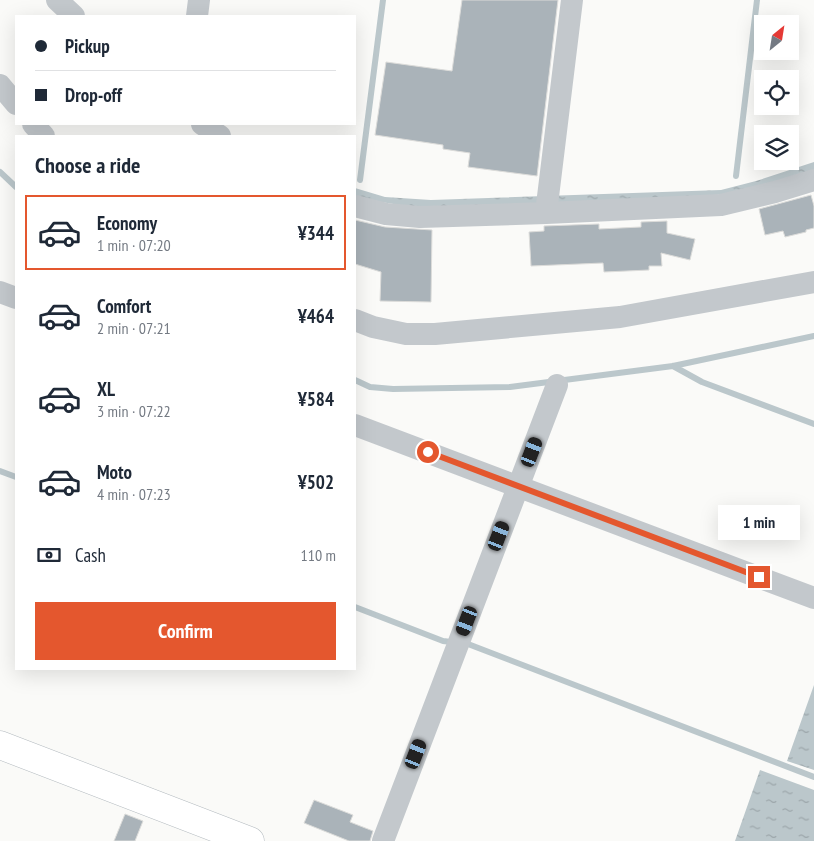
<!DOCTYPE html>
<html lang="en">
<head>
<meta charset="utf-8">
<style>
	:root { --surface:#fff; --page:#f6f6f7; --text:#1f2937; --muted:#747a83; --line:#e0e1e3; --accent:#e4572e }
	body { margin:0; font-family:"PT Sans Narrow",sans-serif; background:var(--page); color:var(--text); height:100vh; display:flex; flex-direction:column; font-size:19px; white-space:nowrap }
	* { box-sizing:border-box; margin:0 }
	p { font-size:16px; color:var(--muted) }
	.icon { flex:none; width:28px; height:28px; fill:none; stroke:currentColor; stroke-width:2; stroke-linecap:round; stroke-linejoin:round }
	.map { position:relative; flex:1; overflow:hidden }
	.drawer { position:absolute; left:15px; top:135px; width:341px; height:535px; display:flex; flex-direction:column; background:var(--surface); border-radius:0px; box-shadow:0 5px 20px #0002 }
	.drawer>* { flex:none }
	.top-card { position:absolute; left:15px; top:15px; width:341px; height:110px; border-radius:0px; box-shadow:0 5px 20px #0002; display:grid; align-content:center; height:110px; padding:0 20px; background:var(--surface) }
	.needle { width:32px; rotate:30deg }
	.tools { position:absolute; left:754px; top:15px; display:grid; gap:10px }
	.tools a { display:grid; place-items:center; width:45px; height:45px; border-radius:0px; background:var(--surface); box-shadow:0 5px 20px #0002; font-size:25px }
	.end { position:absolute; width:22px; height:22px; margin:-11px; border:6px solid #e4572e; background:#fff; box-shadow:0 0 0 2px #fff }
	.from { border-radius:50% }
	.bubble { position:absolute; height:35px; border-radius:0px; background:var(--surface); box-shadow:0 5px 20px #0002; font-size:16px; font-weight:700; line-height:35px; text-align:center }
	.car { position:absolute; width:15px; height:30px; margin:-15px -8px; border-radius:6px; box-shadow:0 0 4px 1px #0007; background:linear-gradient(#222 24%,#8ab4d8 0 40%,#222 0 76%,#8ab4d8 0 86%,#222 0) }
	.top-card b { display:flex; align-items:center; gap:18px; height:48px; font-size:19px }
	.top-card b+b { border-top:1px solid var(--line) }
	.top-card i { width:12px; height:12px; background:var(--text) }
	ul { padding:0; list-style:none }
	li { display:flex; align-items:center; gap:15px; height:75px; margin:0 10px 8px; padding:0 10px; border:2px solid transparent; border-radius:0px }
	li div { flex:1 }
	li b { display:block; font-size:19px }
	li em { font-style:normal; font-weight:700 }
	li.on { border-color:var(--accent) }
	li>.icon { width:45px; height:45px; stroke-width:1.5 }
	h2 { padding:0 20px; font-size:22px; line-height:60px }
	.pay { display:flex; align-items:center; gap:12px; height:55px; padding:0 20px; font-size:19px }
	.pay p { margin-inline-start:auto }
	.cta { display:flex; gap:10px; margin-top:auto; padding:10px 20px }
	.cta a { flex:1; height:58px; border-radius:0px; background:var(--accent); color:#fff; font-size:20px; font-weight:700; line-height:58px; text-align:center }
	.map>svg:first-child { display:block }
</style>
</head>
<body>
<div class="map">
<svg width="814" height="841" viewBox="0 0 814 841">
	<defs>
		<pattern id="water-ripples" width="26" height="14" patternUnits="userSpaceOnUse" patternTransform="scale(1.25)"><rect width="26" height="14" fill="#bbc7cb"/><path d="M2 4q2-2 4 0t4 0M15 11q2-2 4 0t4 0" fill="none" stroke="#9ca6aa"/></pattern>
	</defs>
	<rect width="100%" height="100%" fill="#fafaf8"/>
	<path fill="url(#water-ripples)" d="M814 162V173L753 193 432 210 355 198V188L385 197 431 200 721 190 756 181Z
		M814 685V770L787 761Z
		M760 770 814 790V841H735Z"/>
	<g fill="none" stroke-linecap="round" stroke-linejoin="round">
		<path stroke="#bbc7cb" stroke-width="6" d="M0 172 16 187
			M736 176 757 0
			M360 180 383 0
			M673 366 702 382 814 424
			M355 380 370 387 393 389 510 387 673 366 814 336
			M0 471 16 477
			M355 607 443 641 468 644 814 777"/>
	</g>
	<path fill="#aab3b9" stroke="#dcdcda" d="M462 0H558L537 176 468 167 470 153 443 149V145L375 135 386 62 452 71Z
		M811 195 814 206V228L806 230V232L785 237 783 231 765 235 759 209Z
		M355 220 385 227 432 230 431 302 380 301 381 272 355 264Z
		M667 221V233L695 239 690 260 661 253 662 266H649V270L604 272 603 263 531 266 529 232 544 231V226L599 224V229L641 227V222Z
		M314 800 353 815 350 822 373 831 370 841H349L304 823Z
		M125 814 143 821 135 841H114Z"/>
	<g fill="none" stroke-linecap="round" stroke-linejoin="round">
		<g stroke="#b3babf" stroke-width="29">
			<path id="secondary" d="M0 745 250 841"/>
		</g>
		<path stroke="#c3c8cc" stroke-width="22" d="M57 0 74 16
			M197 16 199 0
			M0 85 16 104
			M33 124 44 136
			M202 124 220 136
			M355 206 386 214 420 217 546 213 721 205 775 192 814 180
			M546 213 572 0
			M0 292 16 298
			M355 320 373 327 406 334H435L620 317 814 282
			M355 425 814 598
			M383 841 557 385"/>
		<use href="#secondary" stroke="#fff" stroke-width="28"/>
	</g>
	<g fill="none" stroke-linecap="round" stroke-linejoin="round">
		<path stroke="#e4572e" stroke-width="6" d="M428 452 759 577"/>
	</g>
</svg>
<div class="tools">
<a><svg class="needle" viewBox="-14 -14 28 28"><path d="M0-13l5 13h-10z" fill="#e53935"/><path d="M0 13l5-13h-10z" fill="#747a83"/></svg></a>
<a><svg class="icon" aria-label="locate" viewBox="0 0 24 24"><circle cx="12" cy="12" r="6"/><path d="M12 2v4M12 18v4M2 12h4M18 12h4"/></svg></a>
<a><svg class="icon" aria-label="layers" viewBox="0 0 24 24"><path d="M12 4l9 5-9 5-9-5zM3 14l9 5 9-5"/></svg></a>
</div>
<i class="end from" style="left:428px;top:452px"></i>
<i class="end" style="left:759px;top:577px"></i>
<div class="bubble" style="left:718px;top:505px;width:82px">1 min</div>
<i class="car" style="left:532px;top:452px;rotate:21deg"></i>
<i class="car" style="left:499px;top:536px;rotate:21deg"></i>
<i class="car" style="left:467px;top:621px;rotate:201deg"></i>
<i class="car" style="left:416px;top:754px;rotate:21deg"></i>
<div class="top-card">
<b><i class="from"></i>Pickup</b>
<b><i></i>Drop-off</b>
</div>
<section class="drawer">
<h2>Choose a ride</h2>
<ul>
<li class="on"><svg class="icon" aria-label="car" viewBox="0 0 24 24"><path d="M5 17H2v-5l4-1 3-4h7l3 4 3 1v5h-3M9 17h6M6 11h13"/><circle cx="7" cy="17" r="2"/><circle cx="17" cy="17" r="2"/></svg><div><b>Economy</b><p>1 min · 07:20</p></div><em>¥344</em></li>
<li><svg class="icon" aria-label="car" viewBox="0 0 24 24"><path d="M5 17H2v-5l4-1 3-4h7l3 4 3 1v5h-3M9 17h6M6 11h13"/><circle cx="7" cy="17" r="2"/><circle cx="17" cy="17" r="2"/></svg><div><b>Comfort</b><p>2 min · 07:21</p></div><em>¥464</em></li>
<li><svg class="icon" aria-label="car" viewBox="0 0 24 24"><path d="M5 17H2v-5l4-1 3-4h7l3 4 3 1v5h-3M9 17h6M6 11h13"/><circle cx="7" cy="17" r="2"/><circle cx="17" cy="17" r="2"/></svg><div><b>XL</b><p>3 min · 07:22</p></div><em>¥584</em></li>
<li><svg class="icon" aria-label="car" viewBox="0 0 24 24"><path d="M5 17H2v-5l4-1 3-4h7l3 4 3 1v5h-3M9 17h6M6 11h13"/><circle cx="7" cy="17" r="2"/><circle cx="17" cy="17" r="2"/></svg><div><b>Moto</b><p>4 min · 07:23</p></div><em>¥502</em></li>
</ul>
<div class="pay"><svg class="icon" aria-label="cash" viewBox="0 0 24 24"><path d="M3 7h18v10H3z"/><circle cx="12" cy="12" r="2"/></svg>Cash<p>110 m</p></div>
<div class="cta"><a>Confirm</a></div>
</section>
</div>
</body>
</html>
